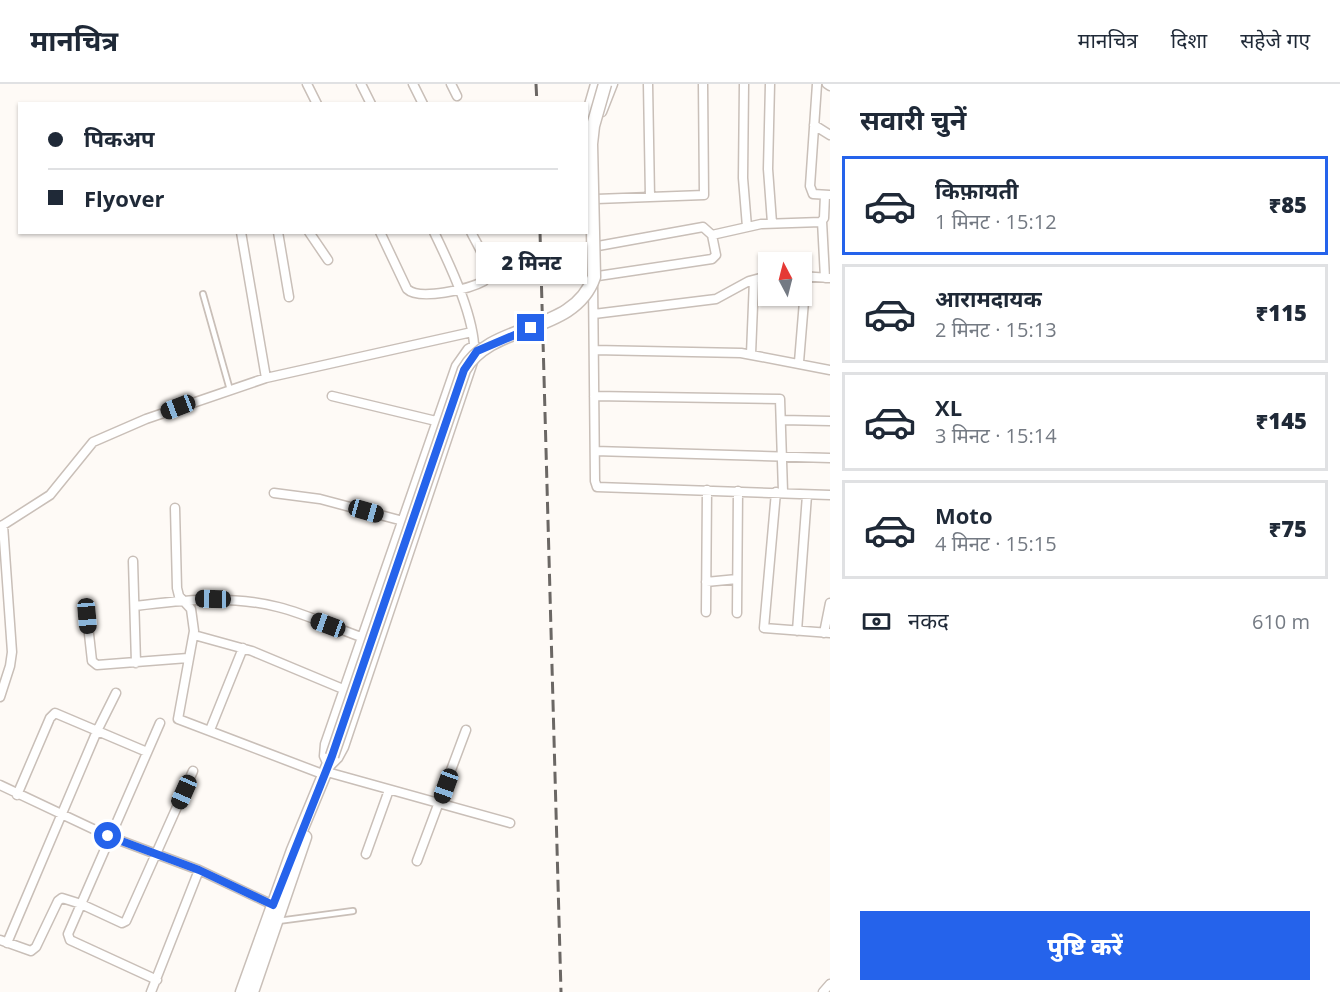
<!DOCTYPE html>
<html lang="hi">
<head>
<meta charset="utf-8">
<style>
	:root { --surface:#fff; --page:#f2f2f3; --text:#1f2937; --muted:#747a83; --line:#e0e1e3; --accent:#2563eb }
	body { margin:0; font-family:"Open Sans","Noto Sans Devanagari",sans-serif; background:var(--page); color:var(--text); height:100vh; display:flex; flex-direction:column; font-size:22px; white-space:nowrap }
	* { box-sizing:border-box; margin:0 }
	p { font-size:20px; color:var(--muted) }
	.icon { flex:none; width:33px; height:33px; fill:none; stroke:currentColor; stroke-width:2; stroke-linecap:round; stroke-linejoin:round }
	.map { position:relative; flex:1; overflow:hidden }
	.panel { display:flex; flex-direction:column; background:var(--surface); width:510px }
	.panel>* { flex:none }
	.guide { position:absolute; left:18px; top:18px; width:570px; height:132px; border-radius:0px; box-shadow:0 2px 4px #0004; display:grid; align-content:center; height:132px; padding:0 30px; background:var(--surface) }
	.needle { width:39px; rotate:353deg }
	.buttons { position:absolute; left:758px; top:168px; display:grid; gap:12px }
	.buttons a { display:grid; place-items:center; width:54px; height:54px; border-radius:0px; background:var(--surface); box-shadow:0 2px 4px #0004; font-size:30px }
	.end { position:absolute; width:27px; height:27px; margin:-14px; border:8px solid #2563eb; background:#fff; box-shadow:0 0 0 3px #fff }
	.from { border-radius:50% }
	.bubble { position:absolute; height:42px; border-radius:0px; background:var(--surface); box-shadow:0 2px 4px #0004; font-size:20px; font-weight:800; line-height:42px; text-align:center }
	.car { position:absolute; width:18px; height:36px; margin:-18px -9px; border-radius:8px; box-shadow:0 0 4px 2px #0007; background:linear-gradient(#222 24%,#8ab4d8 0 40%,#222 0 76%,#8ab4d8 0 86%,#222 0) }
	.guide b { display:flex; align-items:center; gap:21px; height:57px; font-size:22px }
	.guide b+b { border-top:2px solid var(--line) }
	.guide i { width:15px; height:15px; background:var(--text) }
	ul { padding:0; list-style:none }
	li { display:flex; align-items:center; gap:18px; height:99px; margin:0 12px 9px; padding:0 18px; border:3px solid var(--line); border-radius:0px }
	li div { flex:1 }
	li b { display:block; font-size:22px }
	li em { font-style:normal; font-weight:800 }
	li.on { border-color:var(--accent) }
	li>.icon { width:54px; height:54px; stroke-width:1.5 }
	h2 { padding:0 30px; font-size:27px; line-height:72px }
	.pay { display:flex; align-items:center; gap:15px; height:66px; padding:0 30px; font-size:22px }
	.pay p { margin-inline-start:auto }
	.action { display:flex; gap:12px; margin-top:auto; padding:12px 30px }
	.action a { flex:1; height:69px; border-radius:0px; background:var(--accent); color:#fff; font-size:24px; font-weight:800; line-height:69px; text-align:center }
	header { display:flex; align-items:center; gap:36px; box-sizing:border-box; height:84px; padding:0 30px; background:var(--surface); border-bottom:2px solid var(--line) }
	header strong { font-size:28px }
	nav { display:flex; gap:33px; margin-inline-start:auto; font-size:21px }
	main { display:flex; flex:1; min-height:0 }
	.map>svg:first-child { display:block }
</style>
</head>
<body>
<header>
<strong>मानचित्र</strong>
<nav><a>मानचित्र</a><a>दिशा</a><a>सहेजे गए</a></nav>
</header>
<main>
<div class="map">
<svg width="830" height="908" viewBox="0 0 830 908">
	<rect width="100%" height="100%" fill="#fefaf6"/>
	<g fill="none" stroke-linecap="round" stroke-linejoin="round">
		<g stroke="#c9bfb8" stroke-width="8">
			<path id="lane" d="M203 210 230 306
				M278 837 353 827"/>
		</g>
		<g stroke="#c9bfb8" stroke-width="11">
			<path id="street" d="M307 0 317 20
				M361 0 371 20
				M413 0 423 20
				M451 0 457 12
				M648 0 650 113
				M744 0 743 94 747 143
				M770 0 768 85 772 139
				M817 0 810 102 813 110 830 111
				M827 0 830 2
				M602 28 613 0
				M586 31 595 0
				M814 41 830 51
				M596 115 704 111 703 0
				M822 137 825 194
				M241 148 266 294
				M278 148 289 213
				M309 148 328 176
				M380 148 407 205C419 217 470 205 484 197 492 180 478 163 471 148
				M434 148C450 181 478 239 474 275L344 663 338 674 329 683 324 672 325 660 456 282 468 265 475 261
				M712 151 761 140 821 138 824 134 825 111
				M598 162 703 143 712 151 716 171 712 175 598 192
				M801 192 830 194
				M593 197 595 397 597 403 830 411
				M594 230 716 215 749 197 768 192
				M594 266 741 269 830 286
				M751 270 754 196
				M799 278 806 193
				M332 312 436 337
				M594 312 780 315 783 408
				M782 336 830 337
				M595 367 830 374
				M776 408 764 544 830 549
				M274 409 320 415 403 437
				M175 424 177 504 179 512 191 525 194 547 178 635 325 691
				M0 443 50 411 93 358 146 335 266 294 472 248
				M133 477 136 579
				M706 498 737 495
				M135 522C182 516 231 511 278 523 306 530 333 543 361 553
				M706 528 707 406
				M737 529 738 407
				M87 532 92 577 97 581 188 574
				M797 547 807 411
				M824 549 830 519
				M194 551 252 567 343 605
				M0 613 10 582 12 568 3 441
				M210 646 243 564
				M327 688 510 739
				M0 701 108 752 199 786 273 821
				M17 711 50 634 55 629 147 668
				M366 770 389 706
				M417 777 466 646
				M0 856 31 867 36 863 58 817 62 814 81 820 122 839 126 837 193 687
				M7 859 97 647 116 609
				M157 896 70 856 68 850 160 639
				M151 908 199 786
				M823 908 830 900"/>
		</g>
		<g stroke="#c9bfb8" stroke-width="15">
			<path id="secondary" d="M242 908 293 766 332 672
				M252 908 305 753"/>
		</g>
		<use href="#lane" stroke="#fff" stroke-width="4.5"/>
		<use href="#street" stroke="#fff" stroke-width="8"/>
		<use href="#secondary" stroke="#fff" stroke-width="12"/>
		<path stroke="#6b6764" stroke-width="3" stroke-dasharray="12 6" stroke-linecap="butt" d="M536 0 537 20
			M540 148 561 908"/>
		<g stroke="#c9bfb8" stroke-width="15" stroke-linecap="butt">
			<path id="secondary-bridge" d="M332 672 464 286C492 237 574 251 594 193L591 60 593 42 605 0"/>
		</g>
		<use href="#secondary-bridge" stroke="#fff" stroke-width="12"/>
	</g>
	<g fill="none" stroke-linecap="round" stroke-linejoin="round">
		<path stroke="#2563eb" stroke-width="8" d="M108 752 199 786 273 821 332 672 464 286 477 267 531 244"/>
	</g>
</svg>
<div class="buttons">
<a><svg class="needle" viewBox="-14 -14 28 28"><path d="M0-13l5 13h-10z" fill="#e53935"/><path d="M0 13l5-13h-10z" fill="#747a83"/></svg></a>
</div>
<i class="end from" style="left:108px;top:752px"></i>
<i class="end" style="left:531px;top:244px"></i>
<div class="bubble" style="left:476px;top:158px;width:111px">2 मिनट</div>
<i class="car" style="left:178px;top:323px;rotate:249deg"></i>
<i class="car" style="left:366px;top:427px;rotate:106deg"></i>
<i class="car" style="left:213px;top:515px;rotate:271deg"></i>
<i class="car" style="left:87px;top:532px;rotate:175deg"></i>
<i class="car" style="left:328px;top:541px;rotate:290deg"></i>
<i class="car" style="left:446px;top:702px;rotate:200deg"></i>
<i class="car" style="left:184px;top:708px;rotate:204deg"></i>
<div class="guide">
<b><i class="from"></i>पिकअप</b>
<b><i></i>Flyover</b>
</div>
</div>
<section class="panel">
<h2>सवारी चुनें</h2>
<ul>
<li class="on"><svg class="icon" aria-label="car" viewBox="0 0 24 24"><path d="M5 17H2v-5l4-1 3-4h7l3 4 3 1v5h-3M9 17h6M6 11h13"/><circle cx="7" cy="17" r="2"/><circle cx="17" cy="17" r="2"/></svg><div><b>किफ़ायती</b><p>1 मिनट · 15:12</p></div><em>₹85</em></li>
<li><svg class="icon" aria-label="car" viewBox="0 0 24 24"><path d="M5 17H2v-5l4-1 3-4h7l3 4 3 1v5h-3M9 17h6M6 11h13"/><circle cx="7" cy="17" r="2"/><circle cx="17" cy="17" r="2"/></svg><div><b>आरामदायक</b><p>2 मिनट · 15:13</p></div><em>₹115</em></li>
<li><svg class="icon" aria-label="car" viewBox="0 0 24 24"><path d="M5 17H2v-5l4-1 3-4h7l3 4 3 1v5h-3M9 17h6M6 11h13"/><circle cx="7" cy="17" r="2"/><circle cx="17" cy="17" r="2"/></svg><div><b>XL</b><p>3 मिनट · 15:14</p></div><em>₹145</em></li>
<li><svg class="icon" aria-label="car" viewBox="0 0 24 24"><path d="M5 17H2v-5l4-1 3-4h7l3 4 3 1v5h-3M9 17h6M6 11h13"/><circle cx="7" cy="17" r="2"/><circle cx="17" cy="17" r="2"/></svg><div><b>Moto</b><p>4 मिनट · 15:15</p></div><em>₹75</em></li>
</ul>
<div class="pay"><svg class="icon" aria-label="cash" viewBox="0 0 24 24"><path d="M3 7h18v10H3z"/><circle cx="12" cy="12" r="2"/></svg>नकद<p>610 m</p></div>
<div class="action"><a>पुष्टि करें</a></div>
</section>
</main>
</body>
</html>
